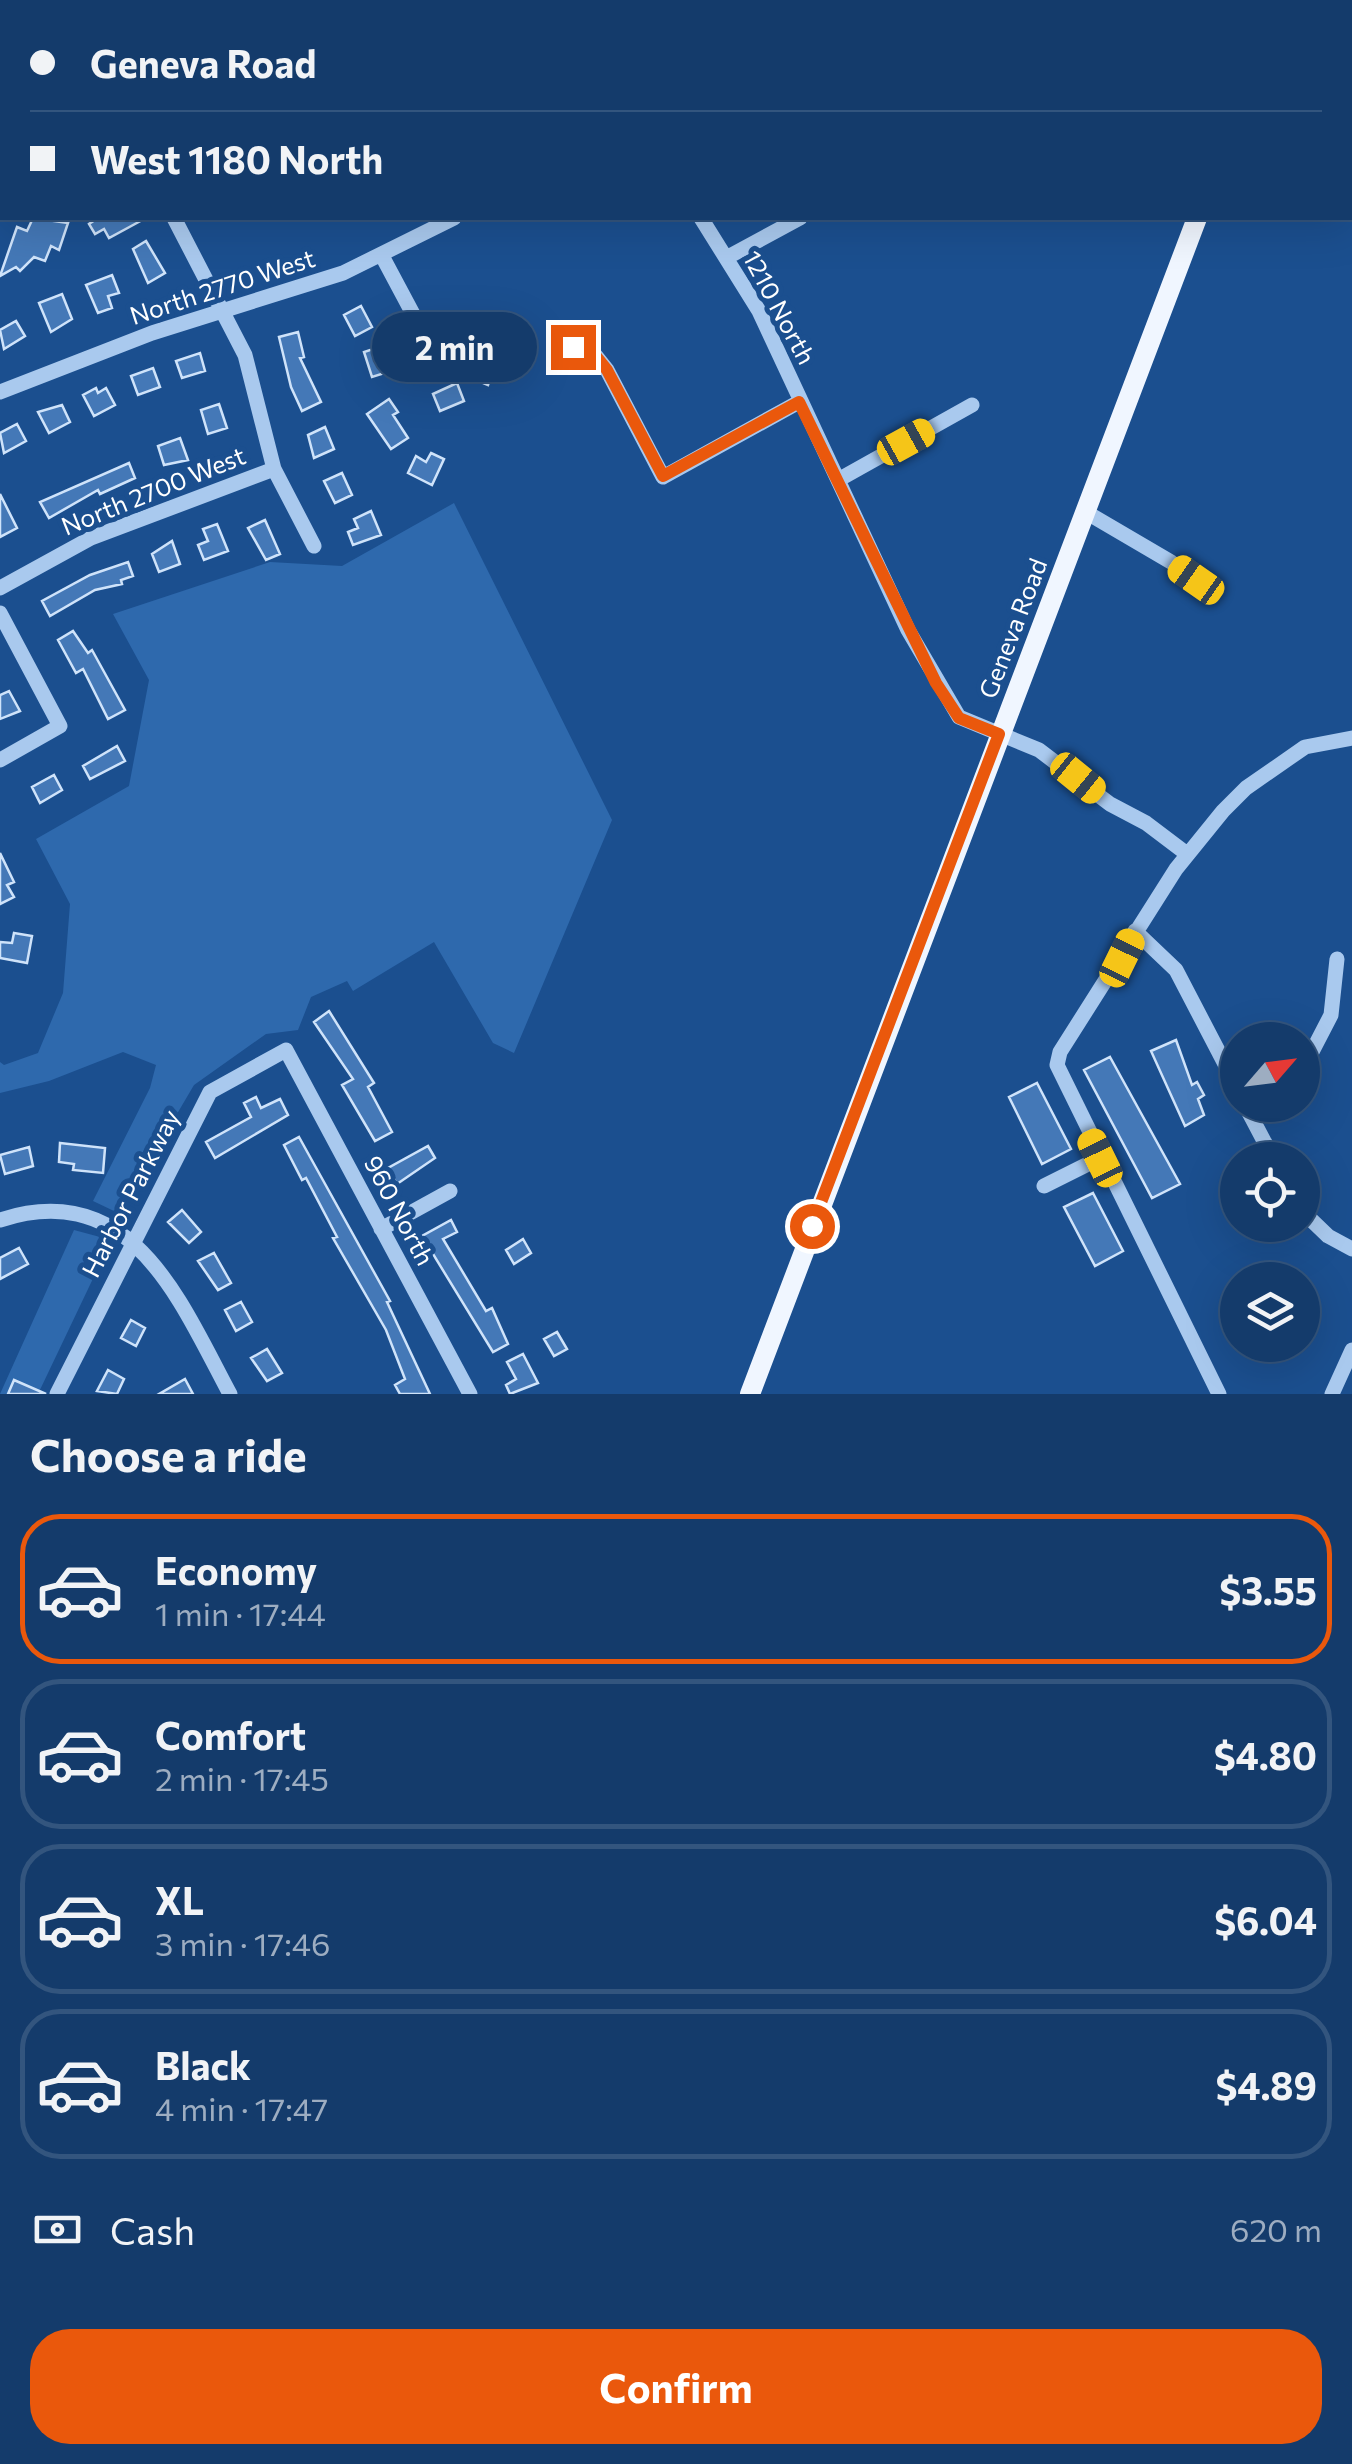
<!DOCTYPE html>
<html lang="en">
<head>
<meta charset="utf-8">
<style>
	:root { --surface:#143b6b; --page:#214673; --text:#f1f3f6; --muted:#9dadc1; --line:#33557e; --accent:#ea580c }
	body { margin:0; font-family:Commissioner,sans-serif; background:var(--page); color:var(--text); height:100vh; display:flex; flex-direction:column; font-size:38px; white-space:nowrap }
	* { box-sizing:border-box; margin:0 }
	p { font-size:32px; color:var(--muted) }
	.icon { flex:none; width:55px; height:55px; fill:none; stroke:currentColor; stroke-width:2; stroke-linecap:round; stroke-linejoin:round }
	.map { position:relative; height:1394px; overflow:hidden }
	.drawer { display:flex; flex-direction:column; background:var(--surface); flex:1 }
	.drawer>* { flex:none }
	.banner { position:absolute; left:0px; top:0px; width:1352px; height:220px; box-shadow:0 10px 40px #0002,0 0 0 2px var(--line); display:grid; align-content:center; height:220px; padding:0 30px; background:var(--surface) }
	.needle { width:65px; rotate:62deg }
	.buttons { position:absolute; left:1220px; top:1022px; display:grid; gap:20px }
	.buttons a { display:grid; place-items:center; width:100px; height:100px; border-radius:50%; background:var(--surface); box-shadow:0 10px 40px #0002,0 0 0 2px var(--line); font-size:50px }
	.end { position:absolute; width:45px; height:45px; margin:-22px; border:12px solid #ea580c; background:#fff; box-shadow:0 0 0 5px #fff }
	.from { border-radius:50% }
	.bubble { position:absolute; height:70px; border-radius:35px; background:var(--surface); box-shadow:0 10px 40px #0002,0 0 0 2px var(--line); font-size:32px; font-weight:700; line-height:70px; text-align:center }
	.car { position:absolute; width:30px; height:60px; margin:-30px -15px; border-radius:12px; box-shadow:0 0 8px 2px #0007; background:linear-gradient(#f5c518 24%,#345 0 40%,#f5c518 0 76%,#345 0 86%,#f5c518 0) }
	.banner b { display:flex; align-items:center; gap:35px; height:95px; font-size:38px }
	.banner b+b { border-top:2px solid var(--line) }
	.banner i { width:25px; height:25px; background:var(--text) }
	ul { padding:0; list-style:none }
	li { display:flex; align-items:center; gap:30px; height:150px; margin:0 20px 15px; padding:0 10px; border:5px solid var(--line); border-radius:40px }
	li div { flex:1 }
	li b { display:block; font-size:38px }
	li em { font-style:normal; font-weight:700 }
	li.active { border-color:var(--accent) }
	li>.icon { width:90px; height:90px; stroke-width:1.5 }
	h2 { padding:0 30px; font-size:45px; line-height:120px }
	.pay { display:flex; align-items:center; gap:25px; height:110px; padding:0 30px; font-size:38px }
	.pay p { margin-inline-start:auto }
	.button { display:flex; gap:20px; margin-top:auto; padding:20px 30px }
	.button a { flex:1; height:115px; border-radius:40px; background:var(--accent); color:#fff; font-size:40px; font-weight:700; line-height:115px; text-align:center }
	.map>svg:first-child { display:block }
</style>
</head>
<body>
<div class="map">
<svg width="1352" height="1394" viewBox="0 0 1352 1394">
	<rect width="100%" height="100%" fill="#1b4f8f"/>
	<path fill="#2e69ad" d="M545 0H786L787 2H547Z
		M454 503 612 820 514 1053 493 1043 434 942 353 991 347 981 311 997 298 1030 266 1034 194 1085 121 1209 114 1211 93 1201 150 1088 156 1065 123 1052 49 1081 0 1093V1062L4 1065 38 1053 63 993 70 904 36 839 129 786 149 680 113 614 270 562 342 566Z
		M74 1230 100 1237 109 1245 38 1394H0Z"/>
	<path fill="#4478b7" stroke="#cfe3fa" stroke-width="2.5" d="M33 218 68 223 59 250 51 246 45 261 34 257 20 271 16 267 0 276 17 227 27 231Z
		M98 218H146L109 238 104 229 95 234 89 224Z
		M146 241 165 273 148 283 133 249Z
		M112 275 119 293 108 296 112 308 98 313 86 285Z
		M62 294 72 319 51 332 39 303Z
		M361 306 372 327 355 336 344 315Z
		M16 321 25 336 4 349 0 330Z
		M298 332 304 357 300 358 321 402 302 411 291 387 279 337Z
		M486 342 500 348 488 385 469 377Z
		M382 346 388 372 372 377 364 352Z
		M200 353 205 371 182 378 176 361Z
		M153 368 160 387 138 395 131 376Z
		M457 383 464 401 440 411 433 394Z
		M96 388 98 393 106 388 115 405 94 416 83 395Z
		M389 399 398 412 393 415 408 438 391 449 367 414Z
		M219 404 227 428 208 434 201 410Z
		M62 405 70 422 49 433 38 412Z
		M17 424 26 441 4 453 0 433Z
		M325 427 334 449 314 458 308 435Z
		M180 438 188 460 164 465 158 446Z
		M431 453 444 459 432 485 408 473 416 456 426 462Z
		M129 463 135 478 100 494 98 490 49 518 40 502Z
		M342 473 352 495 335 503 324 481Z
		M0 494 17 528 0 537Z
		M371 511 381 535 353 545 348 532 358 528 354 519Z
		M265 520 280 554 266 560 248 528Z
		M217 524 228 551 204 560 198 545 208 541 203 529Z
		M172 541 180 564 159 572 152 554Z
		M128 562 133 576 121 580 122 584 95 590 50 616 42 601 90 575Z
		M73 631 88 653 92 650 125 710 108 719 83 669 76 673 58 640Z
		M9 691 20 711 0 719V695Z
		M117 746 125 761 90 779 83 766Z
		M54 775 62 790 40 803 32 787Z
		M0 853 14 882 7 885 14 897 0 904Z
		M14 933 32 936 27 963 0 958V942L12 943Z
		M329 1011 374 1083 368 1087 392 1132 375 1141 342 1085 353 1079 314 1022Z
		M1176 1040 1192 1085 1197 1082 1204 1095 1198 1099 1204 1115 1185 1126 1151 1051Z
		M1110 1057 1180 1184 1152 1198 1084 1070Z
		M1037 1083 1071 1149 1042 1164 1009 1097Z
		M256 1097 261 1108 280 1099 288 1115 215 1158 206 1142 251 1117 244 1103Z
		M299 1137 390 1301 387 1302 430 1394H400L395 1385 405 1379 386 1330 333 1238 337 1237 306 1178 302 1180 284 1145Z
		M60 1143 105 1148 103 1173 73 1170 74 1164 59 1162Z
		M428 1146 435 1158 397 1184 388 1168Z
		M29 1147 33 1166 5 1174 0 1155Z
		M1093 1193 1123 1251 1095 1266 1064 1207Z
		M182 1210 201 1232 189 1243 168 1222Z
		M451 1220 457 1232 443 1239 486 1311 492 1308 508 1344 493 1352 422 1236Z
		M523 1239 531 1253 514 1264 506 1250Z
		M19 1248 28 1264 0 1279V1258Z
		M214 1253 231 1283 218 1290 198 1261Z
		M241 1302 252 1322 236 1331 225 1310Z
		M131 1320 145 1328 136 1346 121 1338Z
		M557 1332 567 1349 554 1356 544 1339Z
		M267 1349 282 1373 267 1381 251 1358Z
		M523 1354 538 1383 510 1394 506 1385 516 1379 507 1362Z
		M108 1370 124 1379 117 1394 97 1391Z
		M185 1379 193 1394H159Z
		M14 1380 46 1394H8Z"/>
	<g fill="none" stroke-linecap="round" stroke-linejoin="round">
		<path stroke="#a9c9ee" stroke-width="2.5" stroke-dasharray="5 8" stroke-linecap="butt" d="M580 0 581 2
			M666 0H668
			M624 2 631 0"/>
		<path stroke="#a9c9ee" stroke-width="15" d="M56 0 58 2
			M393 0 403 2
			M1150 0 1151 2
			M318 2 319 0
			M733 2 737 0
			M837 2 841 0
			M1350 182 1352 186
			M174 218 245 355 274 469 314 546
			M701 218 759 311 908 630 959 717 1039 750 1110 804 1146 823 1187 854
			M381 254 429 344
			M726 258 800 218
			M573 347 591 350 607 370 663 477 799 402
			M0 392 152 333 343 273 454 218
			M838 480 972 405
			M1084 511 1171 562 1207 591
			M0 588 91 538 274 469
			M0 613 60 726 0 760
			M1135 931 1176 970 1238 1089
			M1302 1071 1331 1015 1337 959
			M1245 1105 1274 1160
			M1044 1186 1100 1158
			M1302 1211 1328 1236 1352 1249
			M0 1220C132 1177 180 1301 230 1394
			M381 1229 450 1191
			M57 1394 210 1092 286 1050 470 1394
			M1219 1394 1057 1065 1060 1052 1176 869 1223 811 1246 788 1305 747 1352 738
			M1332 1394 1352 1350"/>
		<path stroke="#f0f6ff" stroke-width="20" d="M1280 2 1281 0
			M750 1394 1197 218"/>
	</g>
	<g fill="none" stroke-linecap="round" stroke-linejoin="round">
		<path stroke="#ea580c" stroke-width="12" d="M573 347 591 350 607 370 663 476 799 402 936 683 959 718 999 734 812 1226"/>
	</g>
	<g text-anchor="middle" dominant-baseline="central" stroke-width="10" stroke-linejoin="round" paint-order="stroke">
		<g font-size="25" fill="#fff" stroke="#1b4f8f">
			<text transform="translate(222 286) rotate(-18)">North 2770 West</text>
			<text transform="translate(780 307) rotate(62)">1210 North</text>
			<text transform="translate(153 490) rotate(-22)">North 2700 West</text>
			<text transform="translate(1012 628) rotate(-69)">Geneva Road</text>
			<text transform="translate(130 1193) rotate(-63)">Harbor Parkway</text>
			<text transform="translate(400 1210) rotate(62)">960 North</text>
		</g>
	</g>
</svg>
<div class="buttons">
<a><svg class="needle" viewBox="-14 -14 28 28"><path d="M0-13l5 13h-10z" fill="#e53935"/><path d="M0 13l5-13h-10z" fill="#9dadc1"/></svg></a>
<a><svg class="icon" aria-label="locate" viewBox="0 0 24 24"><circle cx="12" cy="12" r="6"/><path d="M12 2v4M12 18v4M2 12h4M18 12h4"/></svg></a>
<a><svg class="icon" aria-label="layers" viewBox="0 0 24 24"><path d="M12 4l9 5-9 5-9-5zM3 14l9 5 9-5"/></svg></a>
</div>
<i class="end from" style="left:812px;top:1226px"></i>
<i class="end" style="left:573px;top:347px"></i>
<div class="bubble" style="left:372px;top:312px;width:165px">2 min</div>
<i class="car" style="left:906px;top:442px;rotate:61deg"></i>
<i class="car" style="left:1196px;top:580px;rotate:305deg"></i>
<i class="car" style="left:1078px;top:778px;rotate:129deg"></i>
<i class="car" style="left:1122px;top:958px;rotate:26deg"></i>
<i class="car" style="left:1100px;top:1158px;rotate:334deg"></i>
<div class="banner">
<b><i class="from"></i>Geneva Road</b>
<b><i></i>West 1180 North</b>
</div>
</div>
<section class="drawer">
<h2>Choose a ride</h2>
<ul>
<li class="active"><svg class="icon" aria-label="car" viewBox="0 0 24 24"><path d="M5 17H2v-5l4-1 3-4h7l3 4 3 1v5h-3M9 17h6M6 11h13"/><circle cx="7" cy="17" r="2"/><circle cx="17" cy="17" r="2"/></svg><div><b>Economy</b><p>1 min · 17:44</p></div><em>$3.55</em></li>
<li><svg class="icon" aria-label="car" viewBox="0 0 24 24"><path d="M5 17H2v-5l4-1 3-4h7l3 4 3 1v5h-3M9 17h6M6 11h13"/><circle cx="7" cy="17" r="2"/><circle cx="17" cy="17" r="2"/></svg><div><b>Comfort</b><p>2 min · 17:45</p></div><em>$4.80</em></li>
<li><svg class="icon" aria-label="car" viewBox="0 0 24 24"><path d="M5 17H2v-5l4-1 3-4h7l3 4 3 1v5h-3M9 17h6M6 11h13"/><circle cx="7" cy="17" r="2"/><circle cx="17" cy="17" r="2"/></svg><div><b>XL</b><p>3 min · 17:46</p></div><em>$6.04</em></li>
<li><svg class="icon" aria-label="car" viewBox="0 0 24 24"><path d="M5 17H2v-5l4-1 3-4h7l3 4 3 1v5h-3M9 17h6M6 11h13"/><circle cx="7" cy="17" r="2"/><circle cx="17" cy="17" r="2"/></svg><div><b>Black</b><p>4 min · 17:47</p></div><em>$4.89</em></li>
</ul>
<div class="pay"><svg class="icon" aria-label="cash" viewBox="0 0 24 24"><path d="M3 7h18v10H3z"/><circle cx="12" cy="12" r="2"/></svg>Cash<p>620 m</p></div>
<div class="button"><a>Confirm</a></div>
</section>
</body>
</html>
